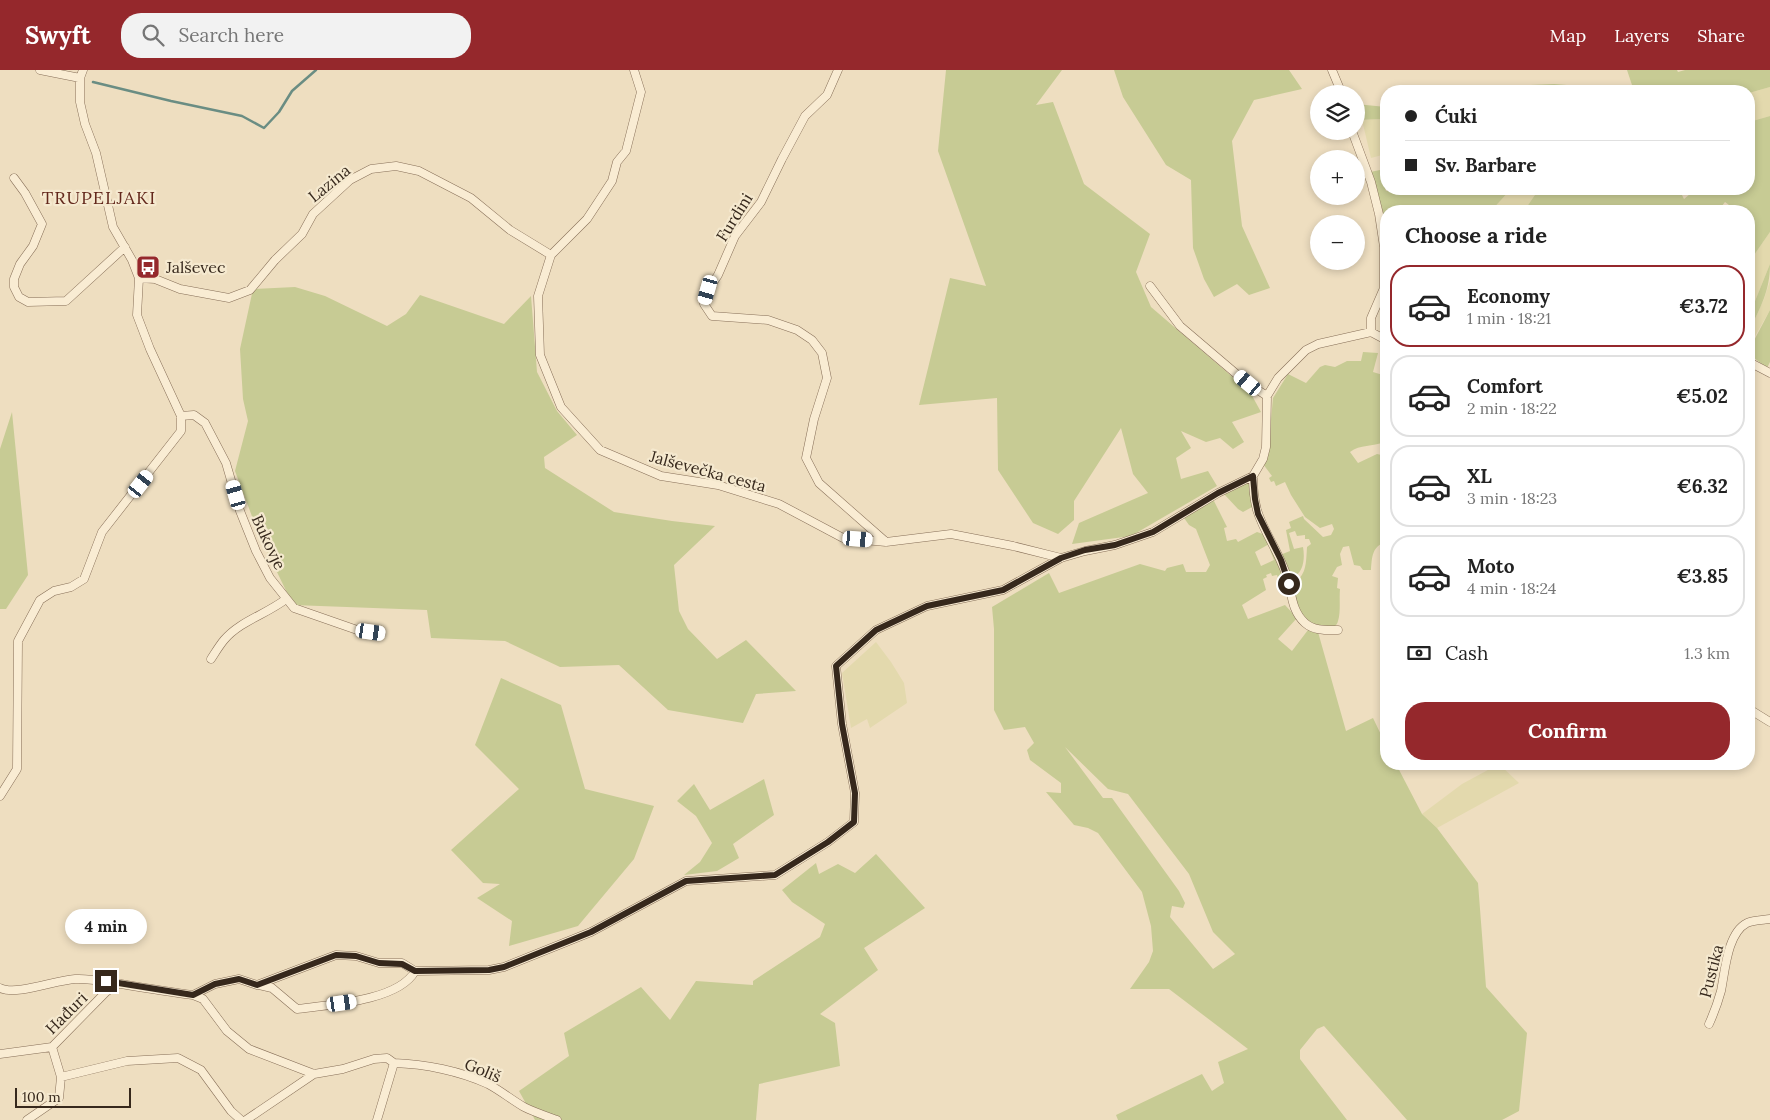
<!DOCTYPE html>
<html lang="en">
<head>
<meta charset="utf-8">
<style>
	:root { --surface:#fff; --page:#f2f2f2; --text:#222; --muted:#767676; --line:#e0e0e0; --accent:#95282c }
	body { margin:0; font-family:Lora,serif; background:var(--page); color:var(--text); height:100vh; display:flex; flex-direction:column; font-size:19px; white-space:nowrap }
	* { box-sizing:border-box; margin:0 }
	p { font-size:16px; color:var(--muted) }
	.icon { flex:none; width:28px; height:28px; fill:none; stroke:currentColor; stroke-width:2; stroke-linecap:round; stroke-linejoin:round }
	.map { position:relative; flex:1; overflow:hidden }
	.panel { position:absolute; left:1380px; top:135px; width:375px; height:565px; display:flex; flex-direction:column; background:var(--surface); border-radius:20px; box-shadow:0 2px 8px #0003 }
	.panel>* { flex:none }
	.hud { position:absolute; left:1380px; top:15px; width:375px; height:110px; border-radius:20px; box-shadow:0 2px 8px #0003; display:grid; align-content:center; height:110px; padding:0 25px; background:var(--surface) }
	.controls { position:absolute; left:1310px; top:15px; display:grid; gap:10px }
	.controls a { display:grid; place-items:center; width:55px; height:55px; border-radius:50%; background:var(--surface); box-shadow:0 2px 8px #0003; font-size:25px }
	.scale { position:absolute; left:15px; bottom:12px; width:116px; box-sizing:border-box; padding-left:5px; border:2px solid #36281c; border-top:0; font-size:14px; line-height:18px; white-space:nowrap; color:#36281c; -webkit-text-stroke:4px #f5e9cf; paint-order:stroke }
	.end { position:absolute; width:22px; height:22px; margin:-11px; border:6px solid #36281c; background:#fff; box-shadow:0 0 0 2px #fff }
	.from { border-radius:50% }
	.bubble { position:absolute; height:35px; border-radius:18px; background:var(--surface); box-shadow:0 2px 8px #0003; font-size:16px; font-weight:700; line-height:35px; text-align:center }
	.car { position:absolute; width:15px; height:30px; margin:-15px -8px; border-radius:6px; box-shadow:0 0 4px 1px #0007; background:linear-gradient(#fff 24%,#345 0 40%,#fff 0 76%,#345 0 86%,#fff 0) }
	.hud b { display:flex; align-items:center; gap:18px; height:48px; font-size:19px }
	.hud b+b { border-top:1px solid var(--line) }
	.hud i { width:12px; height:12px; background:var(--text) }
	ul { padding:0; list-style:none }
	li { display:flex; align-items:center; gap:15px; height:82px; margin:0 10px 8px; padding:0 15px; border:2px solid var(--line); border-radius:20px }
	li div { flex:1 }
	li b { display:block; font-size:19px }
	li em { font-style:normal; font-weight:700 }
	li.on { border-color:var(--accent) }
	li>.icon { width:45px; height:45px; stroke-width:1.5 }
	h2 { padding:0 25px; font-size:22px; line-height:60px }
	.pay { display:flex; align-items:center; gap:12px; height:55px; padding:0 25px; font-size:19px }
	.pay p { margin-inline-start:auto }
	.button { display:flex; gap:10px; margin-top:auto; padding:10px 25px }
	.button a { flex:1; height:58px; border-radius:20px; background:var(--accent); color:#fff; font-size:20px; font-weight:700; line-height:58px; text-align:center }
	header { display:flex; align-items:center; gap:30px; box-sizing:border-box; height:70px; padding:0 25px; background:var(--accent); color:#fff }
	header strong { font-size:24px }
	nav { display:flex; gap:28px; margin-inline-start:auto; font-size:18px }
	.search { width:350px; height:45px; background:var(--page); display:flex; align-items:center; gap:12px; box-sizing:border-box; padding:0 18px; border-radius:20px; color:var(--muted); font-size:19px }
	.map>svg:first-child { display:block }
</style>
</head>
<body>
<header>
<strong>Swyft</strong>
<div class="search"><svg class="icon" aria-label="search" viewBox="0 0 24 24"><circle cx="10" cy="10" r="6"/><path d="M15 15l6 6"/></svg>Search here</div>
<nav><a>Map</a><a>Layers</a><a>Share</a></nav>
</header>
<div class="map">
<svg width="1770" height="1050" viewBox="0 0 1770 1050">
	<rect width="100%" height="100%" fill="#eedec0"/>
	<path fill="#e3d9ad" d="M1770 17V46L1749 52V23Z
		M1386 49V84L1371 88 1362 50Z
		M1511 119H1539L1524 141H1491Z
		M1770 162V194L1749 246V186L1752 188Z
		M1770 211V240L1754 268 1749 265V262L1764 229Z
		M876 572 891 592 904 613 907 633 870 658 867 649 851 658 842 603Z
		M1499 694 1519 713 1437 758 1422 744 1462 714Z"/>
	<path fill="#c7cb94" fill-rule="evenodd" d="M946 0H1062L1036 35 1053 32 1084 114 1150 164 1136 202 1151 237 1250 322 1261 342 1232 352 1244 372 1233 379 1220 368 1206 372 1181 361 1191 378 1176 388 1181 409 1208 401 1217 416 1131 466 1072 474 1079 453 1148 423 1133 404 1121 358 1074 431V450L1058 464 1033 453 998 400 997 328 919 335 950 208 986 216 938 81Z
		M1114 0H1289L1302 19 1254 30 1232 71 1242 156 1270 218 1249 225 1237 214 1214 227 1204 209 1193 178 1191 110 1166 95 1123 27Z
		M1627 0H1677L1678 2 1685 0H1770V17L1749 23V21H1473L1475 17 1554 14 1606 18 1632 15Z
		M1356 34 1386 37V49L1356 50Z
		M1770 46V162L1752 188 1749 186V141H1737L1725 132 1718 141H1524L1539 119H1679L1684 129 1690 124 1687 119H1749V52Z
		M1380 100 1386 121 1396 119H1511L1491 141H1386V172L1370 102Z
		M1770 194C1770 222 1760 237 1749 262V246Z
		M295 217 325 226 387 256 406 244 420 225 504 254 531 226 537 302 557 341 577 365 544 387 545 398 614 442 672 451 715 456 674 495 679 541 688 559 717 589 746 570 796 621 756 624 743 653 668 640 619 595 560 597 505 571 431 568 427 540 293 535 259 465 235 401 248 351 243 329 240 279 253 219Z
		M1770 240V292L1767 298 1749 284V280Z
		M1363 282 1378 283 1373 302 1386 306V342L1382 348 1386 362 1383 365 1384 372C1373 377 1360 374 1350 382L1358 393 1377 384 1386 386V472C1372 476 1372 487 1371 500H1363L1360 496 1354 495 1349 476 1343 477 1340 484 1342 495 1337 497 1332 506 1338 508 1337 518 1340 519C1339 529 1341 541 1338 551 1337 556 1332 559 1327 558 1297 553 1298 539 1291 513 1307 508 1306 492 1307 477L1311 474 1309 469H1305V465L1297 466 1295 461 1289 463 1294 479 1303 477C1305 488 1304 504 1291 508L1289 505 1280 485 1290 481 1286 460 1291 458 1289 452 1303 446 1304 449 1323 467 1331 465 1334 459 1332 454 1320 458 1305 447 1291 425 1285 412 1276 416 1274 411 1271 412 1269 408 1272 406 1263 394 1270 360 1273 328 1288 304 1306 313 1320 297 1325 295 1335 297 1347 291H1361Z
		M12 342 28 505 6 539H0V379Z
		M1249 410 1254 436 1243 442 1238 439 1224 424Z
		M1213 429 1227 457 1224 458 1227 471 1236 469 1238 472 1257 462 1266 465 1271 473 1255 482 1261 496 1274 490 1270 480 1273 479 1283 505V510L1280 514 1277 505 1272 506 1271 503 1266 505 1267 507 1263 509 1266 520 1242 535 1248 549 1285 535 1297 548 1278 569 1292 581 1308 560 1318 562 1346 661 1373 648 1386 675V694H1396L1422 744 1437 758 1478 813 1486 917 1527 963 1519 1041 1502 1050H1407L1324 956 1317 959 1300 980V989L1347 1050H1118L1116 1045 1202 1004 1212 1021 1224 1013 1218 992 1248 979 1169 919H1130L1149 892 1153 881 1151 856 1142 822 1098 763 1088 758 1074 755 1046 722 1061 723V713L1030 690 1027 680 1034 673 1025 657 1004 660 994 640V559L992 537 1049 503 1059 523 1140 494 1165 501 1167 498 1183 494 1186 502H1206L1210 495 1196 459 1189 455 1184 448ZM1065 677 1108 719 1128 724 1189 804 1213 862 1235 884 1213 899 1170 847 1172 836 1183 838 1185 833 1179 821 1112 728H1103Z
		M501 608 561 635 585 719 654 736 634 789 578 856 509 876 512 851 477 828 500 814 483 813 451 780 519 719 475 675Z
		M764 709 774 745 733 774 739 788 717 801 684 805 700 792 712 773 696 746 677 731 694 714 710 740Z
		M876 784 925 838 864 878 878 900 820 944 835 953 840 996 759 1014 756 1050H535L519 1021 569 986 564 963 641 917 670 950 696 911 753 915V911L820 867 825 854 792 832 782 820 816 793 819 804 838 794 855 803Z"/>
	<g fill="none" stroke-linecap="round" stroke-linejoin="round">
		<path stroke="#6a8d83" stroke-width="2.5" d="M93 12 171 31 242 46 264 58 279 42 292 21 316 0"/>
		<g stroke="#876f58" stroke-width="9">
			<path id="minor" d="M40 0 80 8
				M634 0 641 22 626 81 617 92 612 111 587 149 551 185 538 226 540 285 561 337 600 380 661 406 718 415 779 434 843 468 886 472 951 464 1013 476 1061 488
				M838 0 827 25 805 46 782 89 761 132 735 166 718 205 708 220 704 234 712 246 768 250 797 260 812 270 822 283 827 308 814 349 806 388 819 413 886 472
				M1332 0 1342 24
				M1352 61 1371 112 1379 144 1384 177V218L1371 248V262
				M14 108 25 123 42 154 33 176 20 194 14 209V217L19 227 28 232 66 231 125 177
				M139 208 155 209 180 219 229 228 250 220 275 190 302 164 313 144 350 110 371 99 396 96 419 101 471 128 510 160 551 185
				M1150 216 1180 256 1247 313 1267 326
				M1749 292 1770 303
				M181 346 194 345 205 353 226 393 240 441 256 481 270 508 294 538 360 561 381 564
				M1253 406C1253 417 1254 429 1257 440 1265 466 1283 487 1289 514 1292 528 1293 542 1305 553 1314 561 1326 560 1338 560
				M211 589C215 583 219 576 224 570 240 551 267 544 286 529
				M1749 639 1770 652
				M0 726 17 699 18 571 40 530 54 521 71 517 84 509 102 462 181 361V346L150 279 137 245 139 208 132 190 113 157 96 83 85 54 80 32V8L83 0
				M259 915 272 918 297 939C328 935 399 931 415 901
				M0 918C16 926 56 910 75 909 91 908 105 912 121 914 145 918 169 922 193 925L203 929 227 961 249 979 314 1004 343 999 374 989 387 988 394 993 377 1050
				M193 925 215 914 239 909 257 915 336 885 356 886 379 893H402L415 901 489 900 504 897 591 862 686 811 775 805 828 772 854 752 855 723 842 654 836 596 876 560 927 536 1003 520 1061 488 1085 481 1115 475 1153 462 1218 423 1253 406 1263 389 1266 377 1267 326 1278 308 1306 280 1318 274 1371 262 1386 270
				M1709 954C1714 943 1718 932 1721 921 1725 902 1727 863 1747 853 1753 850 1763 850 1770 849
				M52 977 61 1007
				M0 984 52 977 106 922 118 914
				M394 993C425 994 460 1001 488 1014 501 1021 512 1030 524 1037 534 1042 546 1046 557 1050
				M27 1050 59 1028 61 1007 127 991 178 988 201 1000 231 1041 241 1050
				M246 1050 314 1004"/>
		</g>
		<use href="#minor" stroke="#f9ecd3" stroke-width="8"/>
	</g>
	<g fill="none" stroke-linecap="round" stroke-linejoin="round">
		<path stroke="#36281c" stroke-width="6" d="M106 911 193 925 215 914 239 909 257 915 336 885 356 886 379 893 402 894 415 901 489 900 504 897 591 862 686 811 775 805 828 772 854 752 855 723 842 654 836 596 876 560 927 536 1003 520 1061 488 1085 480 1115 475 1153 462 1218 423 1253 406 1255 429 1258 444 1281 490 1289 514"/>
	</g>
	<defs>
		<g id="bus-square" transform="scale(1.25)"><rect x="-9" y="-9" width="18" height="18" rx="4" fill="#95282c" stroke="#f5e9cf"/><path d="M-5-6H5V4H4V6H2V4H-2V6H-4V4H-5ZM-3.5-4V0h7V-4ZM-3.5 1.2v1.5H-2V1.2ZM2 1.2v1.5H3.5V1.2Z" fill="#fff"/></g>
	</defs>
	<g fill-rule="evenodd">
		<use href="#bus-square" x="148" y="197"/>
	</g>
	<g text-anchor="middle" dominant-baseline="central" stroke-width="4.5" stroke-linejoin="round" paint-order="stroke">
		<g font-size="16" fill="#36281c" stroke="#f5e9cf">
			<text transform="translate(329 113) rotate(-39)">Lazina</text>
			<text transform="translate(734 147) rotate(-58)">Furdini</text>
			<text transform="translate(708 401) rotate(15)">Jalševečka cesta</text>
			<text transform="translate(269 472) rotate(65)">Bukovje</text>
			<text transform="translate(1711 901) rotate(-76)">Pustika</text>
			<text transform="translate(66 943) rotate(-45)">Hađuri</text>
			<text transform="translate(483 1000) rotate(23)">Goliš</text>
		</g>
		<g font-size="16" fill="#36281c" stroke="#f5e9cf" text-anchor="start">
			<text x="166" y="197">Jalševec</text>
		</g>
		<g font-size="18" letter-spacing="1" fill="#63281c" stroke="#f5e9cf">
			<text x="99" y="127">TRUPELJAKI</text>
		</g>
	</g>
</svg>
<div class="controls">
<a><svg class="icon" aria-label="layers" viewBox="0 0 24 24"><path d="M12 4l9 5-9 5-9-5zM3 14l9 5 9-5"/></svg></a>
<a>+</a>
<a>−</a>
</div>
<div class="scale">100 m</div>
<i class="end from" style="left:1289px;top:514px"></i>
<i class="end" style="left:106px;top:911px"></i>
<div class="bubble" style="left:65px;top:839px;width:82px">4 min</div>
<i class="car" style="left:708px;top:220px;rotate:196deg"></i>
<i class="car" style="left:1248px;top:313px;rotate:310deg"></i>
<i class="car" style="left:141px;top:414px;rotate:38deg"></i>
<i class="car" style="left:236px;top:425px;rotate:344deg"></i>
<i class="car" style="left:858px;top:469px;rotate:95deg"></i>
<i class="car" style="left:371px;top:562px;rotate:98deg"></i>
<i class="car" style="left:342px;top:933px;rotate:82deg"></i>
<div class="hud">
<b><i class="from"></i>Ćuki</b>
<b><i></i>Sv. Barbare</b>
</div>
<section class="panel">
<h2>Choose a ride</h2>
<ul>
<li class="on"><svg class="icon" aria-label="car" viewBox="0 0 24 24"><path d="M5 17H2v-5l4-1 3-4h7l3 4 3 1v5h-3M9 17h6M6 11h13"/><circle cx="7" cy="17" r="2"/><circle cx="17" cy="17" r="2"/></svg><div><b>Economy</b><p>1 min · 18:21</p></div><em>€3.72</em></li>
<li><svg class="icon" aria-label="car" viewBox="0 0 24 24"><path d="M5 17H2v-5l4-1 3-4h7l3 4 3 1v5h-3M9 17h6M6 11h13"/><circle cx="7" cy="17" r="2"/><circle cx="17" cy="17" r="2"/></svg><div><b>Comfort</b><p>2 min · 18:22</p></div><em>€5.02</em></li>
<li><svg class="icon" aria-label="car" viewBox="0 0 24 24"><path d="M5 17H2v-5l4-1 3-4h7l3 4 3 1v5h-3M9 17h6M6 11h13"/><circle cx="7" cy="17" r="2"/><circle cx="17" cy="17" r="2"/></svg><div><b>XL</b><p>3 min · 18:23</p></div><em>€6.32</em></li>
<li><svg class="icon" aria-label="car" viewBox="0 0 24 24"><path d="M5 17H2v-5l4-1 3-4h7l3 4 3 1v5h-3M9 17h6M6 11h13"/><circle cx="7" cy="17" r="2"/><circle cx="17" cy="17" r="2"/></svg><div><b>Moto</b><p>4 min · 18:24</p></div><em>€3.85</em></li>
</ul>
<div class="pay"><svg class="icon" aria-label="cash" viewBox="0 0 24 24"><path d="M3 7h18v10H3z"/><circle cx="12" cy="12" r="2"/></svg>Cash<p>1.3 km</p></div>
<div class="button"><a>Confirm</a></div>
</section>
</div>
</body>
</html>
